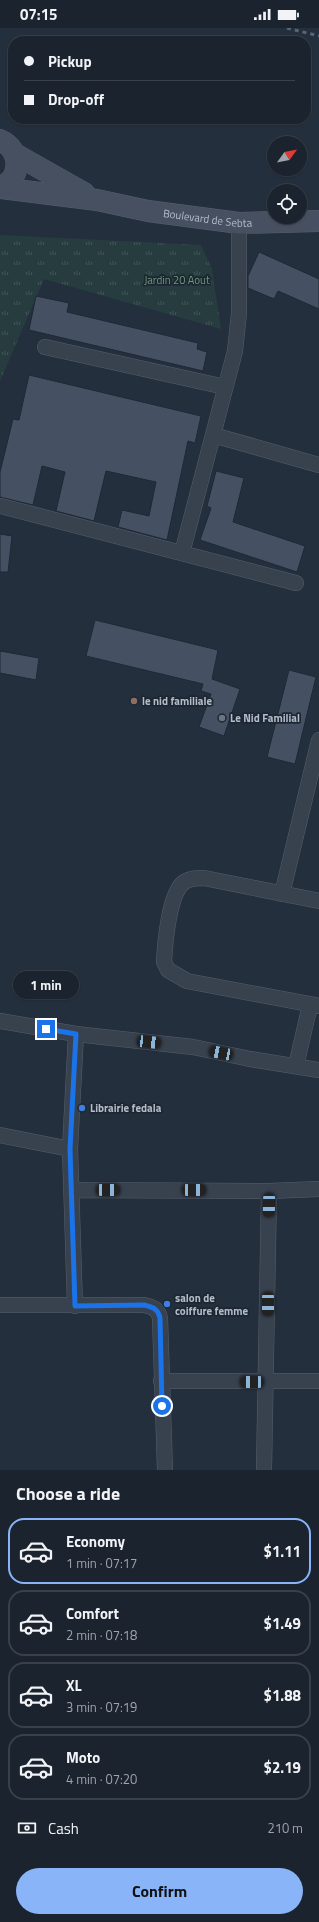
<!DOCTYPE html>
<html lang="en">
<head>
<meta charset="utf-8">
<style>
	:root { --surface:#1b232e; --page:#242b36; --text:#f1f3f6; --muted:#a0a4aa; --line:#39404a; --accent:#8ab4f8 }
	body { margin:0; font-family:"Titillium Web",sans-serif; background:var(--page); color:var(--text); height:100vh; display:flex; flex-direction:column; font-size:15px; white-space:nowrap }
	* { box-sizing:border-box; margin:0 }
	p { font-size:13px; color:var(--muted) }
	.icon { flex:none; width:22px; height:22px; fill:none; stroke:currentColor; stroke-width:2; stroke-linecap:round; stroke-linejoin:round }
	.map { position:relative; height:1442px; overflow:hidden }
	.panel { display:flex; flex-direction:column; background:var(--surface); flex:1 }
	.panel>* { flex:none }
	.hud { position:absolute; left:8px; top:8px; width:303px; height:88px; border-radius:16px; box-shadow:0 1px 3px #0004,0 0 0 1px var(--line); display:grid; align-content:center; height:88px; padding:0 16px; background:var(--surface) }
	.needle { width:26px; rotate:57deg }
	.controls { position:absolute; left:267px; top:108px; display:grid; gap:8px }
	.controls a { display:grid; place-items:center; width:40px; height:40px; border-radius:50%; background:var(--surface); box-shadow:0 1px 3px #0004,0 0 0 1px var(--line); font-size:20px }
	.end { position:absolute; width:18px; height:18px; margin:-9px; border:5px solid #1a73e8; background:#fff; box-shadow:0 0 0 2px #fff }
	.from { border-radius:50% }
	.bubble { position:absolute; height:28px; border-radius:14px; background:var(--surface); box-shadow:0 1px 3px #0004,0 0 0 1px var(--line); font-size:13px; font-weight:700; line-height:28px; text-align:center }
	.car { position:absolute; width:12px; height:24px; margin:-12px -6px; border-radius:5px; box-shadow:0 0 3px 1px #0007; background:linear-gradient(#222 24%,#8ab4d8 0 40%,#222 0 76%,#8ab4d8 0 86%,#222 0) }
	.hud b { display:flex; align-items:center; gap:14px; height:38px; font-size:15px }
	.hud b+b { border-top:1px solid var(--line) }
	.hud i { width:10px; height:10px; background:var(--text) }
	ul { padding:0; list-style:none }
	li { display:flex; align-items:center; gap:12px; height:66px; margin:0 8px 6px; padding:0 8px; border:2px solid var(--line); border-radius:16px }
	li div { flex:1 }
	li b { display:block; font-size:15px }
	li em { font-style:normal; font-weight:700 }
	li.current { border-color:var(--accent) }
	li>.icon { width:36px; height:36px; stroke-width:1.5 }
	h2 { padding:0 16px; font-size:18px; line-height:48px }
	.pay { display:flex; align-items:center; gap:10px; height:44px; padding:0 16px; font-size:15px }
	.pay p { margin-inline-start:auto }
	.cta { display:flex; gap:8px; margin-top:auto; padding:8px 16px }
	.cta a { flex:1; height:46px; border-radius:24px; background:var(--accent); color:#111; font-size:16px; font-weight:700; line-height:46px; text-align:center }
	.status { display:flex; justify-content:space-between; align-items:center; height:28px; padding:0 20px; background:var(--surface); direction:ltr }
	.status svg { height:11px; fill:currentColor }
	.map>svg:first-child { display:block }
</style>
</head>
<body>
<div class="status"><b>07:15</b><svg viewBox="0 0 49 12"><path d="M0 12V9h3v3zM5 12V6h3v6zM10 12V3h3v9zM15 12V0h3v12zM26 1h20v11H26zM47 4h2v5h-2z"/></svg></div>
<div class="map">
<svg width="319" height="1442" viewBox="0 0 319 1442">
	<defs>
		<pattern id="park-tufts" width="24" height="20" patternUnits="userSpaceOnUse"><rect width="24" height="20" fill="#263c3f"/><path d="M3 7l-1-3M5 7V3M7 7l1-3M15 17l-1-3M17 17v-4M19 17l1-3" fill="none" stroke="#435659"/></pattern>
	</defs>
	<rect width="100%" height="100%" fill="#242f3e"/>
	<path fill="url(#park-tufts)" d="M0 207 201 217 212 241 221 301 44 251 0 353Z"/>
	<path fill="#455162" stroke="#1f2835" d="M259 224 319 251V281L278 263 274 271 248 260V248Z
		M36 268 69 275 67 284 198 315 197 321 207 324 203 343 29 302Z
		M29 347 201 388 195 415 188 413 167 512 118 499 122 482 149 488 156 454 106 443 94 493 56 483 65 444 42 438 33 477 0 469V444L13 391 19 392Z
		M216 443 244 450 233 494 305 518 297 544 200 512 211 480 207 478Z
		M0 506 12 508 8 544H0Z
		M95 592 218 622 212 651 240 661 224 708 199 699 211 666 201 663 203 656 86 628Z
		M0 623 39 630 36 652 0 645Z
		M289 642 316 649 295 736 267 729Z"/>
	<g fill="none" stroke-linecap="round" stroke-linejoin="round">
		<g stroke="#565f6c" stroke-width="16">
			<path id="street" d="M45 319 225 359
				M213 407 319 437
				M1 478 296 555
				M182 525 235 323 239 285V195
				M282 866 319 712
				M319 873 204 850C197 850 189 850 183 855 169 867 165 915 164 934L168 942 187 953 319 978
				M0 993 76 1006 193 1019 250 1031 319 1042
				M296 1038 310 977
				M0 1107 70 1121
				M72 1162 269 1163 319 1161
				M0 1277H144C153 1279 158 1281 160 1290L165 1442
				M75 1278 70 1121 76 1006
				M161 1353H319
				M264 1442 269 1163"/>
		</g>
		<g stroke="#565f6c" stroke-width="22">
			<g id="secondary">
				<path d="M0 112C21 121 23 151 0 159"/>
				<path d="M15 126 84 165"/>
				<path id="s1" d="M0 160 97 172 148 183 239 195 319 193"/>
			</g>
		</g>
		<use href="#street" stroke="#38414e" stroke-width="15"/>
		<use href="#secondary" stroke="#465061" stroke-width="21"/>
		<path stroke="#5a6575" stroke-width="3" stroke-dasharray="4 4" stroke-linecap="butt" d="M287 0 319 8"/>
	</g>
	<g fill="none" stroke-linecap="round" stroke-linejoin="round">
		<path stroke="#1a73e8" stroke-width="5" d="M46 1001 76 1006 70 1121 75 1278 144 1277C153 1279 158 1281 160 1290L162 1378"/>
	</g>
	<circle fill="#8d6e63" stroke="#1d2633" stroke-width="1.5" cx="134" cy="673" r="4"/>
	<circle fill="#6b7280" stroke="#1d2633" stroke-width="1.5" cx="222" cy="690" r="4"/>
	<g fill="#3f7fe0" stroke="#1d2633" stroke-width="1.5">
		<circle cx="82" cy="1080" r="4"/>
		<circle cx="167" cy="1276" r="4"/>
	</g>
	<g text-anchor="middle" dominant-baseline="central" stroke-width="3.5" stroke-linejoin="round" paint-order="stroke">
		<g font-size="11" fill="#b4bcc9" stroke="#1d2633">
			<text stroke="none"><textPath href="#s1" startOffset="210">Boulevard de Sebta</textPath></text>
		</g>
		<g font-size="11" fill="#6b9a76" stroke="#1d2633">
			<text x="177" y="252">Jardin 20 Aout</text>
		</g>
		<g font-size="11" font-weight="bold" fill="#b4bcc9" stroke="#1d2633" text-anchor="start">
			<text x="142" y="673">le nid familiale</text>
			<text x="230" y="690">Le Nid Familial</text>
			<text x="90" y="1080">Librairie fedala</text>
			<text x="175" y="1270">salon de<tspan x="175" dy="13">coiffure femme</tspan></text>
		</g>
	</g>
</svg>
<div class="controls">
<a><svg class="needle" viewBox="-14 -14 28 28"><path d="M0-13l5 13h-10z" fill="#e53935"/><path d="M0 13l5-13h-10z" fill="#a0a4aa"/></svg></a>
<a><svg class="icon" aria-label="locate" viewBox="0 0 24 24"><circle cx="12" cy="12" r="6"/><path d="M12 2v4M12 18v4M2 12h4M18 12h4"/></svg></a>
</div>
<i class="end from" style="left:162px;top:1378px"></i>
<i class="end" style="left:46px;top:1001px"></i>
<div class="bubble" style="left:13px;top:943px;width:66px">1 min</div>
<i class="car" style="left:149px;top:1014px;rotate:96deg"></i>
<i class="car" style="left:221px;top:1025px;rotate:281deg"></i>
<i class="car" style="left:108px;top:1162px;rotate:90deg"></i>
<i class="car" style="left:194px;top:1162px;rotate:91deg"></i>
<i class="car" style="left:269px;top:1177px;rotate:181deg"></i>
<i class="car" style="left:268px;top:1276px;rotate:180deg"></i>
<i class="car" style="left:252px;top:1354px;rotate:270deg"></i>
<div class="hud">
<b><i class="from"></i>Pickup</b>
<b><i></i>Drop-off</b>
</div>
</div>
<section class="panel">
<h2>Choose a ride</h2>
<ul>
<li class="current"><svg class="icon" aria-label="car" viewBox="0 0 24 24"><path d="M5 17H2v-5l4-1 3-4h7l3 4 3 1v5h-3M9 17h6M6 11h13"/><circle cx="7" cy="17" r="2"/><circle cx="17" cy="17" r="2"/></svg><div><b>Economy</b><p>1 min · 07:17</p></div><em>$1.11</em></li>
<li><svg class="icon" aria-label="car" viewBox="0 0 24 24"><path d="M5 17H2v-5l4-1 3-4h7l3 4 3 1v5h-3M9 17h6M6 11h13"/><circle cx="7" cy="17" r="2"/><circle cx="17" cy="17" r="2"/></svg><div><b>Comfort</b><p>2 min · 07:18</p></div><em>$1.49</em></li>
<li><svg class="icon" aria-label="car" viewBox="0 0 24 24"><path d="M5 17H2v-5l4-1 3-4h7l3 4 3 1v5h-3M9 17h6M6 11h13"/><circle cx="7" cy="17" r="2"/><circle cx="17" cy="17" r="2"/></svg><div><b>XL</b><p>3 min · 07:19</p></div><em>$1.88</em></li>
<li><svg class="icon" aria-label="car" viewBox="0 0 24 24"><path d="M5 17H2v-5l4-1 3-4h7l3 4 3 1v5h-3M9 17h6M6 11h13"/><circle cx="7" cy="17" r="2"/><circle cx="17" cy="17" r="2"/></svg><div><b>Moto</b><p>4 min · 07:20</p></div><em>$2.19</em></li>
</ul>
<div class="pay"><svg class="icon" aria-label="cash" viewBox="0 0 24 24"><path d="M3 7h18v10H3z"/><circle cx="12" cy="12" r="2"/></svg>Cash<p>210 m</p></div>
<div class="cta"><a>Confirm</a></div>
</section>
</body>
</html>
